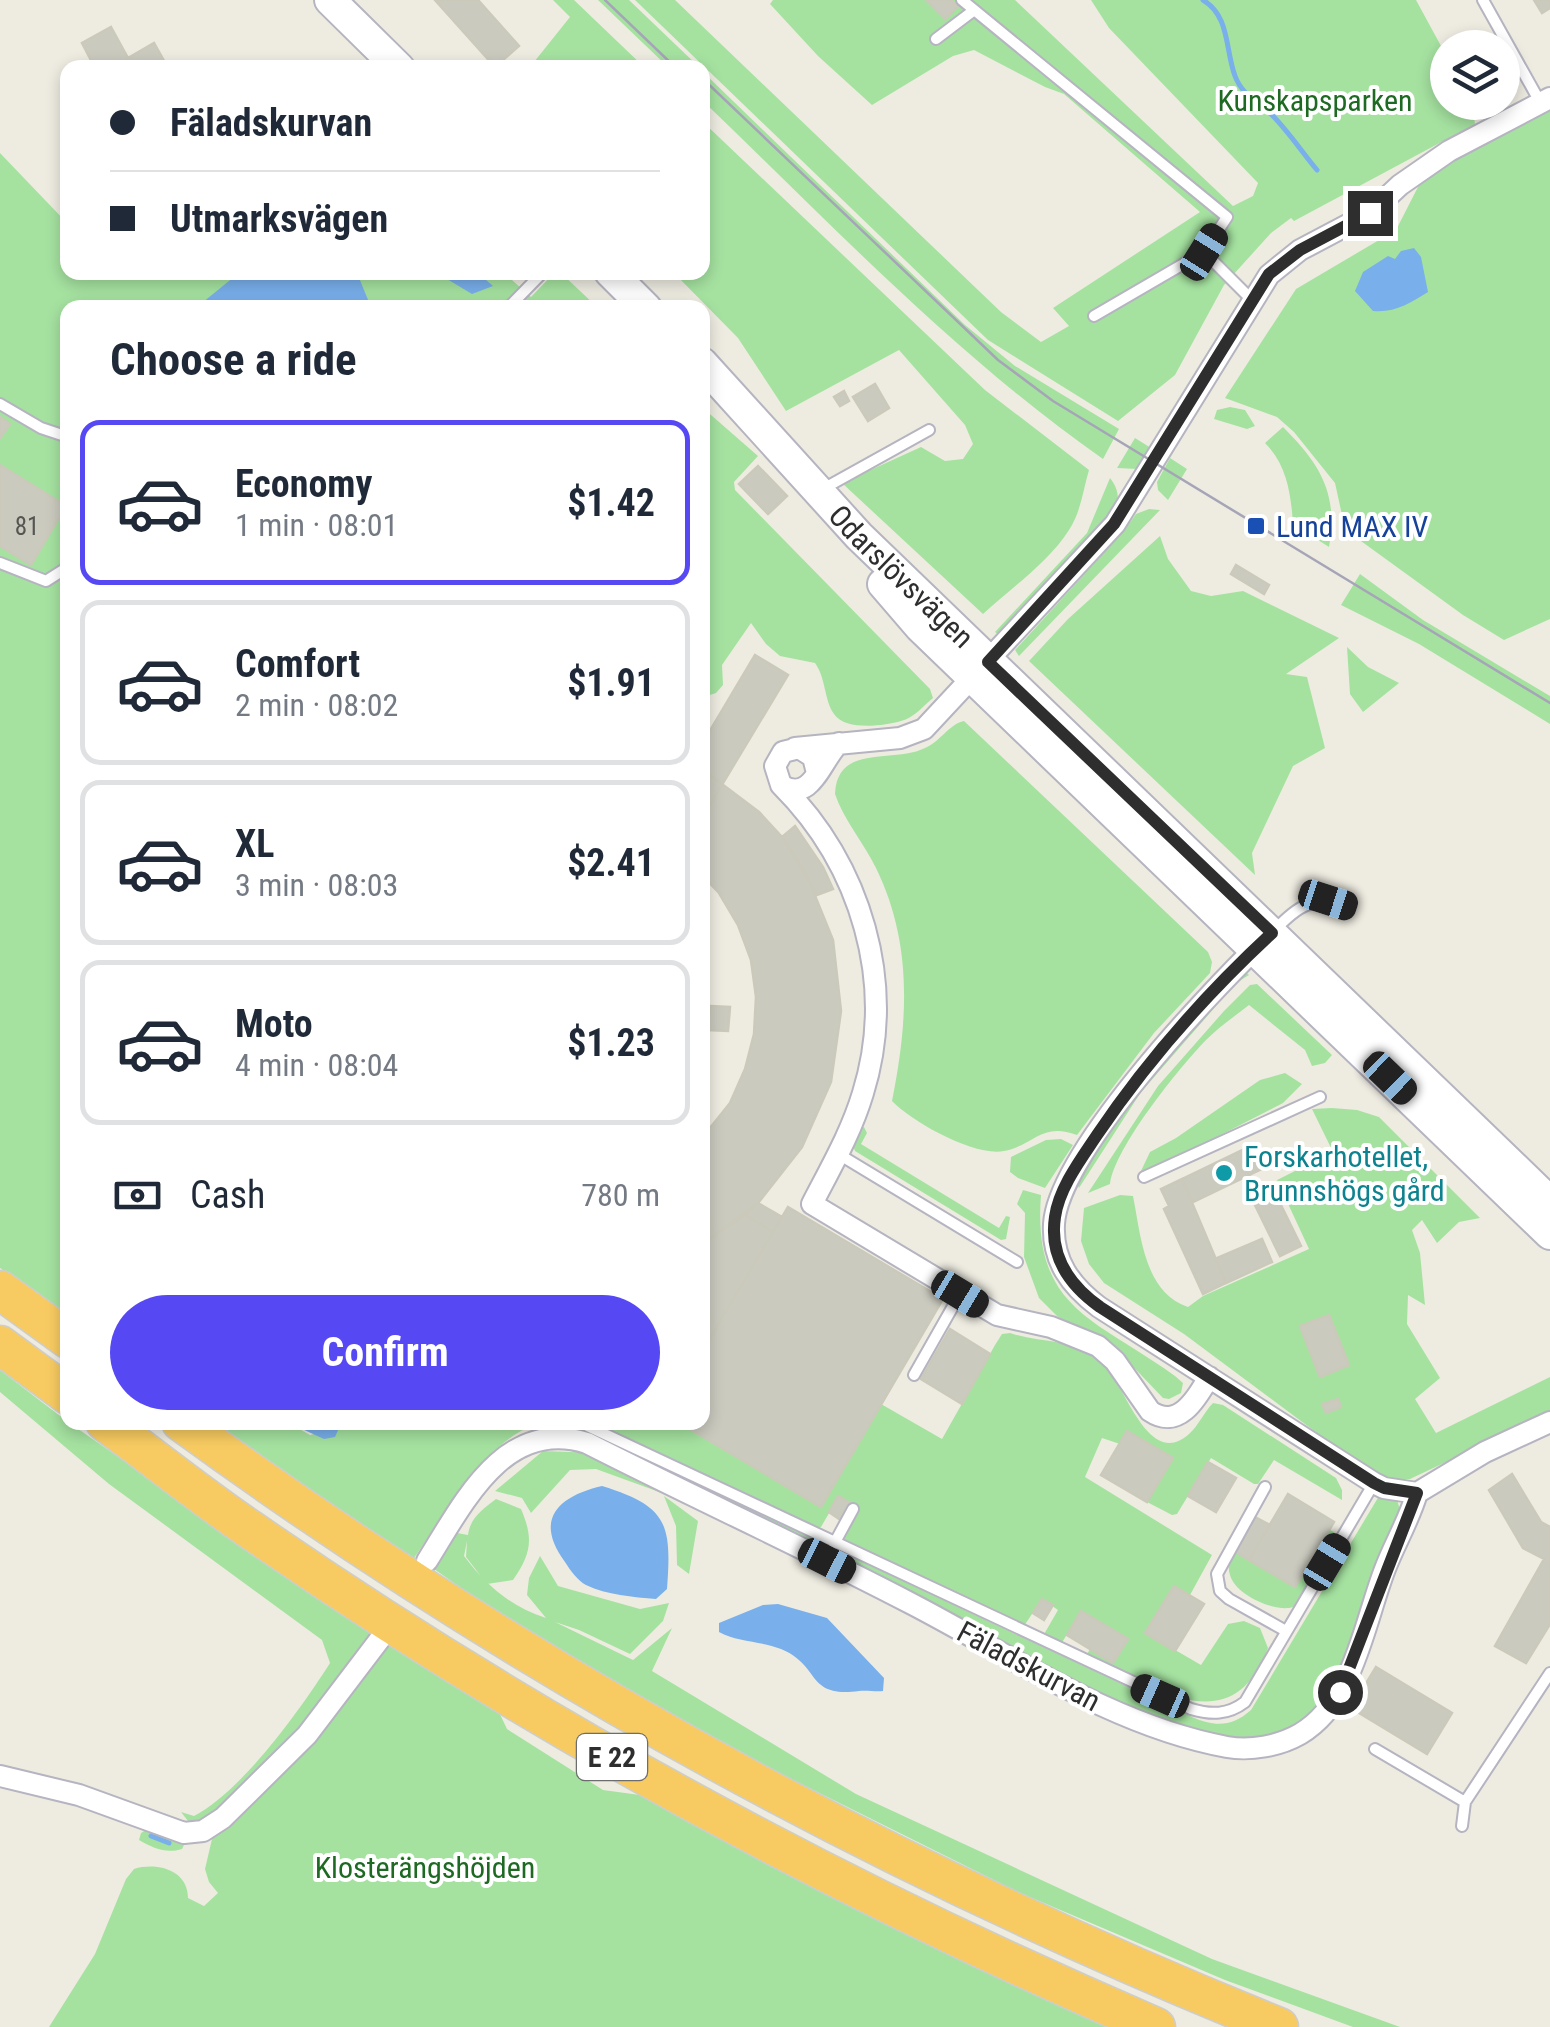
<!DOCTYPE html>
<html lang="en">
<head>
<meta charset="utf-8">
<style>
	:root { --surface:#fff; --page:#f6f6f7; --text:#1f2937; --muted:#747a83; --line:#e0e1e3; --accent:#5649f4 }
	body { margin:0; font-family:"Roboto Condensed",sans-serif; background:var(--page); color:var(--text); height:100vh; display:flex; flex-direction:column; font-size:38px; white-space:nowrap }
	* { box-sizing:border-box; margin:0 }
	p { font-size:32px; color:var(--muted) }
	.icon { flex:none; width:55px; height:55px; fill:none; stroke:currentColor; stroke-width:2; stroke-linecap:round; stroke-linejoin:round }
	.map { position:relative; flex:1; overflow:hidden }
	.sheet { position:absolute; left:60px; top:300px; width:650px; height:1130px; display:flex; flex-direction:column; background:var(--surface); border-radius:20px; box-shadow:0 5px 15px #0003 }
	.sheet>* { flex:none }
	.banner { position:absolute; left:60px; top:60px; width:650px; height:220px; border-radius:20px; box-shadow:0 5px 15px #0003; display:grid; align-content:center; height:220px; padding:0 50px; background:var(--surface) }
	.tools { position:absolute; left:1430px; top:30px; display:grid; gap:20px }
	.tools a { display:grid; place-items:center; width:90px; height:90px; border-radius:50%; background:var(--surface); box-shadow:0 5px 15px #0003; font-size:50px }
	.end { position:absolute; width:45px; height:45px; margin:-22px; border:12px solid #2e2e2e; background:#fff; box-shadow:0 0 0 5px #fff }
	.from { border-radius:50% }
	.car { position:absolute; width:30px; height:60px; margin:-30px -15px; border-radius:12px; box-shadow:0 0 8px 2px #0007; background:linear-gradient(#222 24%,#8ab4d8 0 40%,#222 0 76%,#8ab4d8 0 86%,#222 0) }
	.banner b { display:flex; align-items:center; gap:35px; height:95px; font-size:38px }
	.banner b+b { border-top:2px solid var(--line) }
	.banner i { width:25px; height:25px; background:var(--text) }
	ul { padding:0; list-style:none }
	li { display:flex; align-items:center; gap:30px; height:165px; margin:0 20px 15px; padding:0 30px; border:5px solid var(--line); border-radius:20px }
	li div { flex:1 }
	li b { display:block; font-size:38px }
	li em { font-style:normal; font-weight:700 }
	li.selected { border-color:var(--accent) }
	li>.icon { width:90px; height:90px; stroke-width:1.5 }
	h2 { padding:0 50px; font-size:45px; line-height:120px }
	.pay { display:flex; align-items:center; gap:25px; height:110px; padding:0 50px; font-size:38px }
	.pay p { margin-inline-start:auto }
	.primary-button { display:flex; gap:20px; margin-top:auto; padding:20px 50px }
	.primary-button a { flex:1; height:115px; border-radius:60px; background:var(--accent); color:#fff; font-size:40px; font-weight:700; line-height:115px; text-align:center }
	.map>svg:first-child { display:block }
</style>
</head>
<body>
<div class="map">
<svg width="1550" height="2027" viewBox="0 0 1550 2027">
	<rect width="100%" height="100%" fill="#eeece1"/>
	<path fill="#a5e2a0" d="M553 0H574L644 67H530L570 17Z
		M598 0H629L699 67H668Z
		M635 0H675L1001 312 1041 342 1069 326 1053 308 1200 212 1064 94 1045 87 974 50 953 56 872 105 818 56 770 4 773 0H1015L1233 206 1253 196 1258 183 1109 28 1091 0H1416L1447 57 1448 102 1472 103 1475 124 1294 221 1291 218 1271 233 1224 285 1175 375 1118 421 988 340Z
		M702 71 965 325 1015 366 1119 429 1103 459C956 356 832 225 703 101Z
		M1550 108V619L1504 640 1463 615 1354 536 1342 515 1335 483 1294 432 1277 417 1225 398 1296 289 1396 230 1420 183 1445 165Z
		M703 122 985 390 1089 470C1083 490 1081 512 1069 530 1048 563 1011 588 983 614L842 483 921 447 945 461 963 459 973 444 965 425 899 350 786 411 738 338 674 273 702 272Z
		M0 153 67 223 68 272 504 273 531 297 554 273H561L597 307 68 308 67 1318 0 1268Z
		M1230 407 1245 410 1255 426 1247 429 1214 419 1217 410Z
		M703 408 758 456 734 482 735 490 930 689 933 698C923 706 914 718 901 721 884 726 845 731 834 714 824 700 826 678 815 663L780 656 766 644 751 623 722 665 723 685 716 693 707 696 706 691 703 695Z
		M1283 427C1319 463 1339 493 1329 547L1293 524C1291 494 1287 465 1265 443Z
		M1135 438 1151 448 1137 469 1117 468Z
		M1170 458 1187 469 1168 500 1158 490 1157 482Z
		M1110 478C1117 487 1120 496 1116 507 1104 540 1027 607 1000 636L995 632 1087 533Z
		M1149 509 1160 510 1019 656 1015 650 1123 532 1136 514Z
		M1160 536 1168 559 1191 591 1211 596 1243 591 1339 638 1286 674 1307 677 1325 748 1293 766 1252 853 1255 875 1029 661 1068 619Z
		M1360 574 1423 620 1550 696V724L1419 644 1341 605Z
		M1347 647 1368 667 1399 683 1363 712 1350 694Z
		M964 721 1208 952 1212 962 1210 973 1154 1033 1077 1135C1041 1122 1035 1145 1004 1151 975 1157 912 1122 892 1101 908 1021 913 944 876 868 864 843 843 819 835 794 837 743 893 764 925 748 940 742 949 724 964 721Z
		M1246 972 1249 975 1236 983 1141 1092 1079 1188 1077 1183C1114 1103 1183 1038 1241 973Z
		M1257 984 1332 1055 1325 1063 1312 1066 1305 1050 1249 1005C1235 1016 1219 1027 1206 1040 1179 1068 1115 1147 1110 1184L1088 1193 1158 1086 1224 1011 1250 985Z
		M1285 1073 1302 1084 1283 1103 1158 1167 1140 1173 1150 1152 1176 1138 1260 1080Z
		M1332 1108 1357 1110 1379 1117 1480 1218 1459 1222 1437 1243 1422 1220 1412 1230 1420 1253 1425 1305 1408 1295 1407 1324 1440 1378 1415 1399 1436 1433 1550 1377V1413L1410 1479 1385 1480 1356 1462 1184 1334 1104 1283 1089 1264 1081 1241 1084 1208 1120 1195 1133 1196C1141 1236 1144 1292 1188 1307L1203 1296 1309 1249 1277 1180 1333 1152 1312 1109Z
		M864 1127 867 1133 861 1144 999 1228 1006 1216 1010 1217 1006 1239 1001 1240 855 1151 852 1143 859 1129Z
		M1061 1139 1073 1145 1045 1188 1018 1178 1010 1172 1011 1157 1046 1140Z
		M1023 1190 1041 1195C1032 1310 1097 1319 1175 1376L1183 1383 1181 1393 1169 1399 1163 1398 1120 1353 1057 1316 1039 1298 1024 1257 1025 1213 1017 1204Z
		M1010 1333C1039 1343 1075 1339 1100 1359 1123 1378 1147 1472 1189 1434 1199 1425 1204 1412 1213 1403L1223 1405 1336 1478 1342 1490V1500L1274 1460 1258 1484H1254L1211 1458 1177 1514 1172 1515 1147 1502 1172 1458 1128 1431 1120 1444 1102 1438 1085 1477 1212 1555 1190 1595 1174 1586 1146 1633 1201 1665 1228 1624 1244 1621 1260 1628 1268 1648C1231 1746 1152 1685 1086 1656L1090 1649 1113 1663 1127 1639 1081 1612 1061 1644 1043 1636 1058 1610 1042 1599 1024 1626 844 1539 858 1508 839 1496 821 1527H810L588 1423H678L820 1507 881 1404 942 1439 995 1345 1002 1334Z
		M0 1370 68 1422 372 1632 331 1696 285 1746 218 1809 199 1822 188 1821 181 1812 194 1816C243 1790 300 1710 330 1663L322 1640 109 1484 0 1392Z
		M210 1423H289L310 1435 338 1428 336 1423H567L1192 1717C1215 1727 1232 1727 1251 1710L1379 1496 1397 1500 1401 1513 1332 1692 1309 1720 1293 1730 1255 1739 1231 1740 1202 1735 1087 1693 566 1428C556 1426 546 1423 535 1425 487 1439 442 1519 414 1558L308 1491Z
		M543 1451 599 1453 662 1493 596 1469 570 1470 531 1513 522 1498 495 1491Z
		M664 1496 698 1521 689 1574 677 1565 676 1526Z
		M496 1499 521 1509C534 1539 531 1554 513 1580L487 1584 466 1557 467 1541 464 1556C486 1585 511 1607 546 1618L527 1595 529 1578 540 1556 558 1586 640 1609 669 1603 663 1621 630 1654 579 1630 555 1622 633 1660 672 1628 652 1671 856 1794 1212 1959 1400 2027H1353L1225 1980 1018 1892 735 1751 510 1622 434 1569 457 1533 468 1535C470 1518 483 1509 496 1499Z
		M1329 1529 1338 1535 1293 1607C1276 1613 1235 1595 1230 1575 1227 1566 1230 1559 1234 1551L1295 1587Z
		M384 1641 497 1708 507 1729 603 1790 640 1795 662 1805 820 1891 1115 2027H49L95 1954 126 1879 134 1869C157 1862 188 1870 188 1898L204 1906 218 1893 209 1882 205 1869 212 1839 246 1807Z
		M149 1828 186 1841 182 1849C166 1854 153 1848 139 1840L141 1833Z"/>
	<path fill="#79afeb" d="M1414 248 1421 257 1428 292C1410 303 1395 313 1373 311L1355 291 1363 272 1388 256 1395 259 1401 251Z
		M240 272 357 273 371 307H197Z
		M437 273H478L493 286 472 294Z
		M289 1423H336L339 1428 335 1437 324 1439Z
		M602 1486C667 1506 672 1523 667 1589L656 1599C633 1597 607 1595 586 1585 578 1581 570 1570 565 1562 533 1519 559 1496 602 1486Z
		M778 1604 827 1618 884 1678 883 1691C875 1692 868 1690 859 1691 805 1698 822 1666 781 1649 761 1641 737 1642 719 1632V1623L763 1605Z"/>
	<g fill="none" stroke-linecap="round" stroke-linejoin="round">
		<path stroke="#79afeb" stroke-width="5" d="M1203 0C1230 16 1225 49 1235 76 1242 95 1258 102 1272 115 1288 131 1302 152 1317 170
			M151 1836 169 1843"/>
	</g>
	<path fill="#cacabf" stroke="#cac9ba" stroke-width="2.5" d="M435 0H478L519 46 495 67Z
		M926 0H951L958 6 945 19Z
		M1534 0H1550V8L1542 13Z
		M111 27 128 58 154 43 168 68H95L82 43Z
		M875 384 889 408 868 421 853 397Z
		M844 391 849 401 840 406 834 397Z
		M0 417 10 424 0 438Z
		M0 465 66 506 31 565 0 546Z
		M758 466 787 496 768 514 739 484Z
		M1236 565 1269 585 1264 594 1231 574Z
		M755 655 788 675 702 818V744Z
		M702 769 759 812 782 837 805 871 833 940 841 1011 831 1082 802 1147 758 1203 702 1244V1138L730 1103 745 1069 754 1034 756 997 751 960 738 925 719 893 702 875Z
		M795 826 823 867 833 889 817 895 782 837Z
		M710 1006 730 1007 728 1031 708 1030Z
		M1255 1144 1266 1167 1193 1202 1182 1179Z
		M1182 1179 1226 1283 1203 1294 1164 1209 1169 1206 1161 1189Z
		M1276 1195 1301 1246 1280 1256 1255 1205Z
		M758 1203 782 1217 773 1232 745 1215Z
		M788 1207 943 1299 821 1507 678 1422H702V1352Z
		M745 1215 773 1232 709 1340 702 1336V1244Z
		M1262 1239 1272 1262 1226 1283 1215 1259Z
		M1329 1315 1349 1365 1320 1377 1300 1326Z
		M950 1329 990 1354 962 1404 921 1379Z
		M1338 1399 1341 1407 1326 1413 1322 1404Z
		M1127 1431 1173 1458 1147 1502 1101 1475Z
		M1208 1462 1236 1478 1216 1512 1188 1496Z
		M1512 1474 1541 1522 1550 1527V1624L1526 1663 1495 1646 1544 1559 1523 1548 1489 1490Z
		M1288 1494 1334 1522 1295 1587 1249 1560Z
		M838 1496 852 1504 842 1521 829 1512Z
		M1255 1517 1270 1525 1249 1560 1234 1551Z
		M1174 1586 1204 1604 1175 1651 1145 1633Z
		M1042 1599 1053 1605 1044 1620 1033 1613Z
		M1081 1611 1128 1639 1113 1663 1067 1635Z
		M1376 1667 1452 1713 1427 1754 1351 1708Z"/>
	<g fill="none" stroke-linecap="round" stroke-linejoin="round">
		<g stroke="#b5b4c0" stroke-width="14">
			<path id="service" d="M962 0 1227 217 1204 252 1251 299
				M1483 0 1540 102
				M936 39 973 11
				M508 308 543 272
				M1094 316 1204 252
				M0 404 41 428 68 437
				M821 490 929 430
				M0 563 46 581 68 567
				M1273 932C1298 905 1313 895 1349 907
				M840 1155 1017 1262
				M1144 1177 1320 1097
				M914 1375 960 1294
				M579 1422 1191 1709C1211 1715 1228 1715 1245 1702L1374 1483
				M1265 1487 1217 1574 1220 1591 1229 1599 1286 1631
				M834 1544 853 1509
				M1375 1749 1465 1802
				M1462 1826 1465 1802 1550 1673"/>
		</g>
		<g stroke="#b5b4c0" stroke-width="24">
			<path id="minor" d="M795 748 900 738 924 729 1115 524 1269 275 1300 250 1370 213 1400 185 1449 151 1550 98
				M817 773 813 757 799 748 783 752 775 766 781 785C812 804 821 760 839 743
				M781 785C861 865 897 983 863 1093 851 1133 831 1167 812 1204L997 1315 1051 1327 1098 1346 1115 1361 1150 1411C1178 1430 1196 1400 1209 1377
				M1261 943C1208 994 1058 1153 1054 1224 1052 1261 1071 1286 1099 1307L1374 1483 1384 1488 1417 1493
				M427 1561C464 1502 505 1417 587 1443 695 1498 805 1548 912 1604 1014 1657 1113 1726 1227 1747 1251 1751 1279 1746 1300 1734 1354 1702 1364 1623 1385 1569 1395 1543 1409 1520 1417 1493L1485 1452 1550 1422
				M0 1776 79 1795 184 1833 203 1831 223 1818 307 1735 380 1639"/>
		</g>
		<g stroke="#b5b4c0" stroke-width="34">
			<g id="secondary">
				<path d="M330 0 399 68"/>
				<path d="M610 272 646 308"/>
				<path id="s1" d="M702 363 859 536 1550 1202"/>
				<path d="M883 584 920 627 1550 1234"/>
			</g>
		</g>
		<g stroke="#cdcdcd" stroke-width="41">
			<path id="motorway" d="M0 1290 68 1339
				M0 1345 68 1395
				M105 1422C154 1458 201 1496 251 1530 534 1726 839 1891 1156 2027
				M181 1422C521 1670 890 1870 1279 2027"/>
		</g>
		<use href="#service" stroke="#fff" stroke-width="10"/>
		<use href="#minor" stroke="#fff" stroke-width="20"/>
		<use href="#secondary" stroke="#fff" stroke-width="30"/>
		<use href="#motorway" stroke="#f8cb62" stroke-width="38"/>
		<path stroke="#a6a4b7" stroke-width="2.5" d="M605 0 676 68
			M702 78 998 360 1053 401 1550 703"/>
	</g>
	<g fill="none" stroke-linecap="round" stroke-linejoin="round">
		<path stroke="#2e2e2e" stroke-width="12" d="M1340 1692 1417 1493 1384 1488 1374 1483 1100 1307C1069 1285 1049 1256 1055 1217 1059 1188 1081 1159 1097 1135 1147 1061 1206 994 1272 933L988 662 1114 524 1269 274 1300 250 1370 213"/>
	</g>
	<rect fill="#1a4fb4" stroke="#fff" stroke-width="4" x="1246" y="516" width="20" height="20" rx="5"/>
	<circle fill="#0f9aa8" stroke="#fff" stroke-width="4" cx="1224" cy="1173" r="10"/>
	<g text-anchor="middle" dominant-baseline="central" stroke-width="8" stroke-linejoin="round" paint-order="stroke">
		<g font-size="25" fill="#555552">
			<text x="27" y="526">81</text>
		</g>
		<rect fill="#fff" stroke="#6d6d6d" stroke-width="2.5" x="577" y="1734" width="70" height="46" rx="8"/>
		<g font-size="28" font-weight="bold" fill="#2e2e2e">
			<text x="612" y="1757">E 22</text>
		</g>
		<g font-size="30" fill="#1e6a23" stroke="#fff">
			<text x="1315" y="100">Kunskapsparken</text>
			<text x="425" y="1867">Klosterängshöjden</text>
		</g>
		<g font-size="30" fill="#164399" stroke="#fff" text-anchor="start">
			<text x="1276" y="526">Lund MAX IV</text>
		</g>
		<g font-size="30" fill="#2e2e2e" stroke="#fff">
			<text stroke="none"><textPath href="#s1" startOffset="292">Odarslövsvägen</textPath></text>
			<text transform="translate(1029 1666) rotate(28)">Fäladskurvan</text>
		</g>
		<g font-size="30" fill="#0d838f" stroke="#fff" text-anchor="start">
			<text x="1244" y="1156">Forskarhotellet,<tspan x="1244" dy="34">Brunnshögs gård</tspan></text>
		</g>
	</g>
</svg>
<div class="tools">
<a><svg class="icon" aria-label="layers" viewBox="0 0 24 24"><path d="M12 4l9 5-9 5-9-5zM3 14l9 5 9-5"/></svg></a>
</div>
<i class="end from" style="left:1340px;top:1692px"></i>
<i class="end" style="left:1370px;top:213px"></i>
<i class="car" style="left:1204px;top:252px;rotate:32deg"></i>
<i class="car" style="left:1328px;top:900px;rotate:108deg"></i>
<i class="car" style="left:1390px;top:1078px;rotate:134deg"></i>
<i class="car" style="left:960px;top:1294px;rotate:121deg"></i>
<i class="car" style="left:827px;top:1561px;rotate:117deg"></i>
<i class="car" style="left:1327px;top:1562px;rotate:31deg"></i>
<i class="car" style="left:1160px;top:1696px;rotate:294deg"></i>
<div class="banner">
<b><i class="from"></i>Fäladskurvan</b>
<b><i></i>Utmarksvägen</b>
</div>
<section class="sheet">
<h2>Choose a ride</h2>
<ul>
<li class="selected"><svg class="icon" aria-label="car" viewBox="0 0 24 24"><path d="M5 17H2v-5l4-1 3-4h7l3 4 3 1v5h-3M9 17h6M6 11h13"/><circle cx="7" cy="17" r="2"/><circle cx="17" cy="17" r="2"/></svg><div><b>Economy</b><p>1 min · 08:01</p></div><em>$1.42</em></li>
<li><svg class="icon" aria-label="car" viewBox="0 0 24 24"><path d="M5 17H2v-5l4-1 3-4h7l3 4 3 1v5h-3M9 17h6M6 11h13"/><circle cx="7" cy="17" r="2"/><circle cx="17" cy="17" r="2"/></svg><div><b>Comfort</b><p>2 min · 08:02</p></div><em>$1.91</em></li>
<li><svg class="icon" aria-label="car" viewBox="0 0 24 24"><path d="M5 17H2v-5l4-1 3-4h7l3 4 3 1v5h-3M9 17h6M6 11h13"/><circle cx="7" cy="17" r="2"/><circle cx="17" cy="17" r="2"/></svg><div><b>XL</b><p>3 min · 08:03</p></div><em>$2.41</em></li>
<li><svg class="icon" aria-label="car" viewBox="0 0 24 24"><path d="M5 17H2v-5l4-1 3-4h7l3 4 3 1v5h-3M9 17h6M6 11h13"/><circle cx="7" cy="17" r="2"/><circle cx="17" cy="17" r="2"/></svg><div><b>Moto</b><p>4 min · 08:04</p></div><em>$1.23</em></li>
</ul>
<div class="pay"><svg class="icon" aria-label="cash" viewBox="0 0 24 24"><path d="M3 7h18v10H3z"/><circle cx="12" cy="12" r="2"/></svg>Cash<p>780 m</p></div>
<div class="primary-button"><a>Confirm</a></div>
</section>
</div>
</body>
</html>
